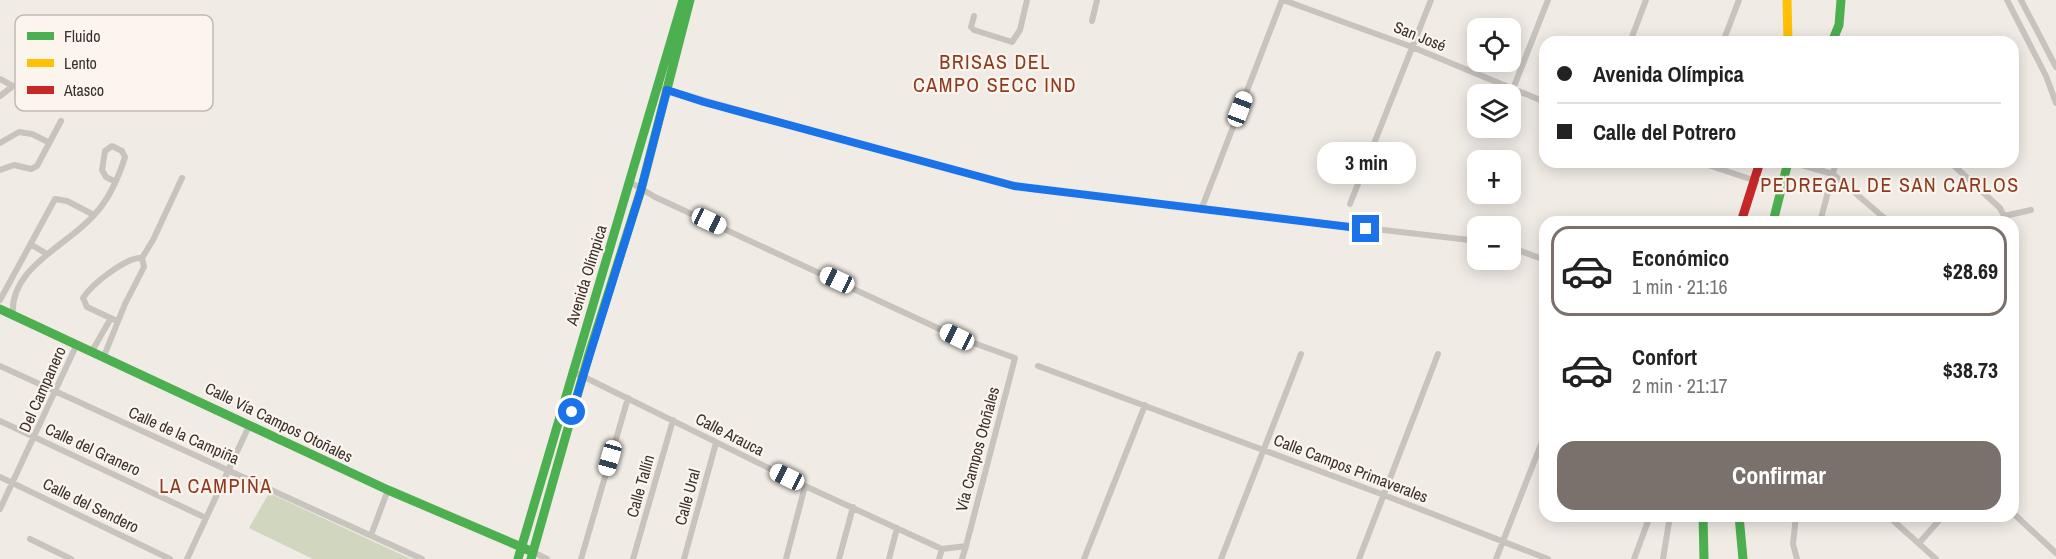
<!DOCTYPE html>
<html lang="es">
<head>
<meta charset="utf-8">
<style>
	:root { --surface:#fff; --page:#f6f6f6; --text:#222; --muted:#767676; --line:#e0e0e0; --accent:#7a716c }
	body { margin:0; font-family:"Archivo Narrow",sans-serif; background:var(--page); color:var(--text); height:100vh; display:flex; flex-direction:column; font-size:22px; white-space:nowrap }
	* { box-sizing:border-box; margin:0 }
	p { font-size:20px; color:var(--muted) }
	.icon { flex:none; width:33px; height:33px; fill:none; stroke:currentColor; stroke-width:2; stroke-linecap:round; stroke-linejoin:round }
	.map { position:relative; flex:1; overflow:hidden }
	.sheet { position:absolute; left:1539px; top:216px; width:480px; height:306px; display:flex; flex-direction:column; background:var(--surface); border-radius:18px; box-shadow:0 3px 15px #0003 }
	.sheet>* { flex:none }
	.hud { position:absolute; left:1539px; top:36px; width:480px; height:132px; border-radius:18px; box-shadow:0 3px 15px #0003; display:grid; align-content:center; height:132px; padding:0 18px; background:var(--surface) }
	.buttons { position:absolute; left:1467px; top:18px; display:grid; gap:12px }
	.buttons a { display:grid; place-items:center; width:54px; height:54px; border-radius:12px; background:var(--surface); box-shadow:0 3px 15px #0003; font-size:30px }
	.end { position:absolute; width:27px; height:27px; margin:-14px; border:8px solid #1a73e8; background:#fff; box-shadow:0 0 0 3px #fff }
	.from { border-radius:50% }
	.bubble { position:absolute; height:42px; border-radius:18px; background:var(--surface); box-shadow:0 3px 15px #0003; font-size:20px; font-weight:700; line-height:42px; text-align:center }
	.car { position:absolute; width:18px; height:36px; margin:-18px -9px; border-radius:8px; box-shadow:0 0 4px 2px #0007; background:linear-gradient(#fff 24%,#345 0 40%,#fff 0 76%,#345 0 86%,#fff 0) }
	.hud b { display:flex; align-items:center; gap:21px; height:57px; font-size:22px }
	.hud b+b { border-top:2px solid var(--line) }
	.hud i { width:15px; height:15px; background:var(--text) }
	ul { padding:10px 0 0; list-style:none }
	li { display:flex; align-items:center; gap:18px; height:90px; margin:0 12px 9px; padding:0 6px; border:3px solid transparent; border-radius:18px }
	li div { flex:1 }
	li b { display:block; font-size:22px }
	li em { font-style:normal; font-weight:700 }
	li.current { border-color:var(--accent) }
	li>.icon { width:54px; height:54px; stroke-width:1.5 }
	.action { display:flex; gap:12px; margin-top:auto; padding:12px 18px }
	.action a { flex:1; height:69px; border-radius:18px; background:var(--accent); color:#fff; font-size:24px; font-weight:700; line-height:69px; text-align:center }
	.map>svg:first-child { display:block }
</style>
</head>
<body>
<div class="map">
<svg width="2056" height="559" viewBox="0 0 2056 559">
	<rect width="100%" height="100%" fill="#f0ebe5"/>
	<path fill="#d1d6bf" d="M269 493 411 559H313L249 528Z"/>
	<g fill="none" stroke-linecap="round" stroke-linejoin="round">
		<path stroke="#c9c3be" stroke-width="6" d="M1283 0 1412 47 1545 102
			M2007 0 2046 76 2056 103
			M2021 0 2056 67
			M974 16 971 27 974 30 1012 42 1020 30 1027 0
			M1092 21 1097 0
			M1630 42 1646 0
			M1723 42 1739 0
			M0 79 13 86 0 96
			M664 89 906 157 1031 189 1478 241
			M1513 89 1548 0
			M0 143 19 132 32 134 48 142
			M1699 162 1753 180
			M1791 162 1833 174 1889 222
			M1950 162 2000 208 2004 216 2002 222
			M0 170 14 165 31 169 37 166 61 121
			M1350 204 1431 0
			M1201 210 1282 0
			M2004 216 2031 210
			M1820 222 1836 162
			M32 245 47 254
			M1510 247 1545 260
			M0 300 55 199 67 201 94 215
			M13 315C9 267 69 245 95 214 109 199 119 176 125 157L122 151 112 146 105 151 102 170 106 177 114 181
			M117 321 87 307 83 298C91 285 127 256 142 258
			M92 351 111 318
			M104 356 125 304 144 267 142 258 153 240 182 178
			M0 366 422 559
			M1038 366 1384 495 1548 559
			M572 371 805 486 942 549 966 546 1015 358 957 337 655 197 630 182
			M0 421 206 518
			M0 477 170 559
			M0 509 77 344
			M2013 513 2056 553
			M1796 516 1793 544 1797 559
			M1888 516 1936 559
			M371 535 388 490
			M30 539 71 559
			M1920 542 1943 516
			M533 552 547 559
			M187 559 249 426
			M581 559 628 398
			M633 559 673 420
			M684 559 716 443
			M786 559 805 486
			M839 559 853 507
			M889 559 897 528
			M939 559 942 549
			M962 559 966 546
			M1084 559 1145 405
			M1221 559 1301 354
			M1359 559 1438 354
			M1496 559 1545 434
			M1634 559 1650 516
			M1663 559 1670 516"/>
		<path stroke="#4caf50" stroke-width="9" d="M1832 42 1839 25 1841 0
			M1773 222 1788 162
			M0 309 388 490 533 552
			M1703 516 1704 559
			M1739 516 1743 559
			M518 559 683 0
			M531 559 589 354 641 190 690 0"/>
		<path stroke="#ffc107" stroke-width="9" d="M1787 0 1788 42"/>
		<path stroke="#c62828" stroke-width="9" d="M1741 222 1760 162"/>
	</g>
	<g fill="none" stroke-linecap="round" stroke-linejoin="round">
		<path stroke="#1a73e8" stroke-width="8" d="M572 412 641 190 667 90 704 102 1014 186 1366 229"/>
	</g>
	<g text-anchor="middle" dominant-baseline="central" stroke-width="4.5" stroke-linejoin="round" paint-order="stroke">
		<g font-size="16" fill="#3b302b" stroke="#fbf5ee">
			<text transform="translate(1420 36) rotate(22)">San José</text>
			<text transform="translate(586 275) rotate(-73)">Avenida Olímpica</text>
			<text transform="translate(42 389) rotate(-66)">Del Campanero</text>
			<text transform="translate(279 422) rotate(26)">Calle Vía Campos Otoñales</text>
			<text transform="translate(730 434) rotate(27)">Calle Arauca</text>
			<text transform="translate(184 435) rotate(24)">Calle de la Campiña</text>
			<text transform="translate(93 449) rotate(25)">Calle del Granero</text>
			<text transform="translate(977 449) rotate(-75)">Vía Campos Otoñales</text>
			<text transform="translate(1351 468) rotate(21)">Calle Campos Primaverales</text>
			<text transform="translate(640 486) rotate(-74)">Calle Tallín</text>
			<text transform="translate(687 497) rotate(-75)">Calle Ural</text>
			<text transform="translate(91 505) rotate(26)">Calle del Sendero</text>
		</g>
		<g font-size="20" letter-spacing="1.5" fill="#8c3b22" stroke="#fbf5ee">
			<text x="995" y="61">BRISAS DEL<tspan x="995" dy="23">CAMPO SECC IND</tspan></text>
			<text x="1890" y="184">PEDREGAL DE SAN CARLOS</text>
			<text x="216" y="485">LA CAMPIÑA</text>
		</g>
	</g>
	<rect x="15" y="15" width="198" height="96" rx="9" fill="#fbf5ee" stroke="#c1bab4" stroke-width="1.5"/>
	<rect x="27" y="32" width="27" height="8" fill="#4caf50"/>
	<rect x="27" y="59" width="27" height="8" fill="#ffc107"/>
	<rect x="27" y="86" width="27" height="8" fill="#c62828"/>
	<g font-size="16" fill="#3b302b">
		<text x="64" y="42">Fluido</text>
		<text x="64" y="69">Lento</text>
		<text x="64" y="96">Atasco</text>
	</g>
</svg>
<div class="buttons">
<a><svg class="icon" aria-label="locate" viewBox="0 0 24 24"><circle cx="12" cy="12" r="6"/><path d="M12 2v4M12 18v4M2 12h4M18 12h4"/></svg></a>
<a><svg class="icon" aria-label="layers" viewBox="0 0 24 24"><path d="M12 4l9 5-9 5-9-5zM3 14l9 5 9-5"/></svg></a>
<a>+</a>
<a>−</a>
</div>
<i class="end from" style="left:572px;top:412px"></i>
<i class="end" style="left:1366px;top:229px"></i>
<div class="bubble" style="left:1317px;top:142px;width:99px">3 min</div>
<i class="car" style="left:1240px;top:109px;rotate:21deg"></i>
<i class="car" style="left:709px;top:221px;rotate:115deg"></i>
<i class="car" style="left:837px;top:280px;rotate:295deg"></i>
<i class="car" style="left:957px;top:337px;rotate:296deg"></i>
<i class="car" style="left:610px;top:458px;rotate:196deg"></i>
<i class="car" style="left:787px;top:477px;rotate:296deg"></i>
<div class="hud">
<b><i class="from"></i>Avenida Olímpica</b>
<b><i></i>Calle del Potrero</b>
</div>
<section class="sheet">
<ul>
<li class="current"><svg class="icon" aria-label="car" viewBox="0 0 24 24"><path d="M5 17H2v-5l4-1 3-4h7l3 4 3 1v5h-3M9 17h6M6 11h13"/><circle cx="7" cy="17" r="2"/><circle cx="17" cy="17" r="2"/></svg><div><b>Económico</b><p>1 min · 21:16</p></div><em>$28.69</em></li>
<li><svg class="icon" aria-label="car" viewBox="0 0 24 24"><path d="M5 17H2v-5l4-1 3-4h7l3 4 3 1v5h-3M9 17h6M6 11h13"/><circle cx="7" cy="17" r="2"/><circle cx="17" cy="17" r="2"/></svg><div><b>Confort</b><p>2 min · 21:17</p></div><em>$38.73</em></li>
</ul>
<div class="action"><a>Confirmar</a></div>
</section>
</div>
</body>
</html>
